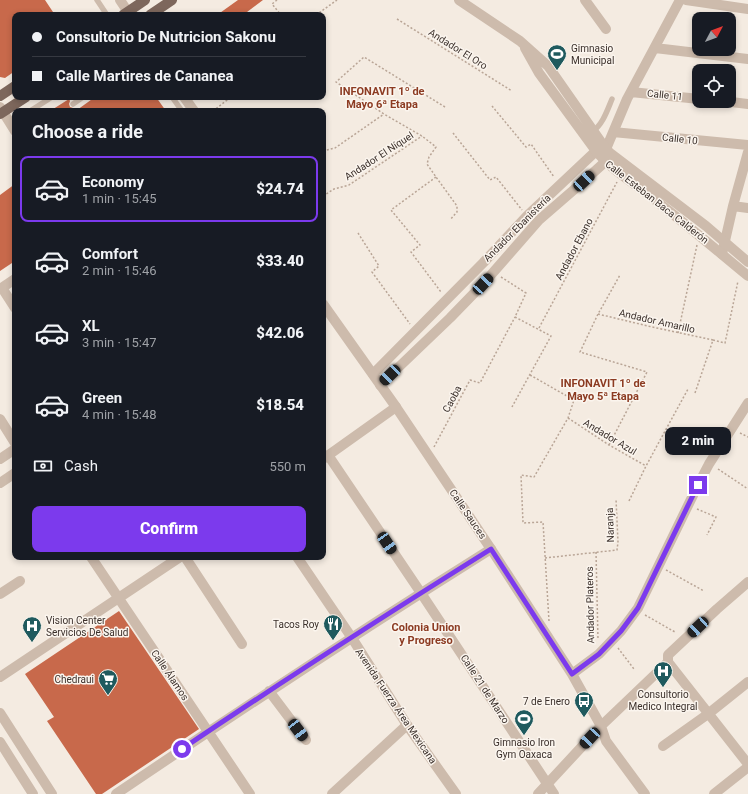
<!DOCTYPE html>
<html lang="en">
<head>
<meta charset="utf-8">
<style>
	:root { --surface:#171b24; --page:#242831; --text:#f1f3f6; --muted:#9ea1a6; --line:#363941; --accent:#7c3aed }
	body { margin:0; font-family:Roboto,sans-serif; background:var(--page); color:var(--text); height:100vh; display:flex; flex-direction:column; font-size:15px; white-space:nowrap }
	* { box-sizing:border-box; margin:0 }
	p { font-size:13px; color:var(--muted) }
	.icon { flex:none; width:22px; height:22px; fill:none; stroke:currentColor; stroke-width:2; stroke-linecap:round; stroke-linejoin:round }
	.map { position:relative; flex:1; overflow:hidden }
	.side { position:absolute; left:12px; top:108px; width:314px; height:452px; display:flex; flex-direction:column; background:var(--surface); border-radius:8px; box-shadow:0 2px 6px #0003 }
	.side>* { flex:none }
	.banner { position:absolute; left:12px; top:12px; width:314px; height:88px; border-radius:8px; box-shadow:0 2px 6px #0003; display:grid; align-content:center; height:88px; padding:0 20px; background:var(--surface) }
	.needle { width:26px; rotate:49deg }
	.fabs { position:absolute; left:692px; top:12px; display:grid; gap:8px }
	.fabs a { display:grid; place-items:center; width:44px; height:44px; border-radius:8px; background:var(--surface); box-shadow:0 2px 6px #0003; font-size:20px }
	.end { position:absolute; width:18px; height:18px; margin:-9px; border:5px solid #7c3aed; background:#fff; box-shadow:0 0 0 2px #fff }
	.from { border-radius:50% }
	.bubble { position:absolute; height:28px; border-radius:8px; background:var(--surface); box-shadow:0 2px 6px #0003; font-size:13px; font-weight:800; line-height:28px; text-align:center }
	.car { position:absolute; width:12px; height:24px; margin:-12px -6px; border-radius:5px; box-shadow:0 0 3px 1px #0007; background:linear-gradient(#222 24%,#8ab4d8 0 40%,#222 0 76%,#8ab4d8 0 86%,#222 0) }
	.banner b { display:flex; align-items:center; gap:14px; height:38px; font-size:15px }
	.banner b+b { border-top:1px solid var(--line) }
	.banner i { width:10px; height:10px; background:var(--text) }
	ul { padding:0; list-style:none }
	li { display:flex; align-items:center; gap:12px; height:66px; margin:0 8px 6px; padding:0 12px; border:2px solid transparent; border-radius:8px }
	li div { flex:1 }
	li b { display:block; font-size:15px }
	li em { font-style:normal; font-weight:800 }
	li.on { border-color:var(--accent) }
	li>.icon { width:36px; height:36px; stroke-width:1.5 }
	h2 { padding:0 20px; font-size:18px; line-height:48px }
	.pay { display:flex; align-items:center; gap:10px; height:44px; padding:0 20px; font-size:15px }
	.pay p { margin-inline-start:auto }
	.cta { display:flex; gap:8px; margin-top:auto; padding:8px 20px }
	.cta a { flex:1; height:46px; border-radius:8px; background:var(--accent); color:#fff; font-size:16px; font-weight:800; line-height:46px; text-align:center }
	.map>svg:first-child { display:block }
</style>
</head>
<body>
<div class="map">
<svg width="748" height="794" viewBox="0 0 748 794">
	<rect width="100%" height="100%" fill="#f4ebe1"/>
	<path fill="#c8694b" d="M0 0H45L55 15H15V71L5 78 0 77Z
		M238 0H263L243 15H217Z
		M95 97H156L166 111H50L69 99 70 101 69 104 70 107 73 108H75L77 110Z
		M15 184V261L0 271V195Z
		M119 611 199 729 102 794H96L47 721 54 717 25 674Z"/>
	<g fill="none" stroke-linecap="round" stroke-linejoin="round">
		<path stroke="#b9a596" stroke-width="1.5" stroke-dasharray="2 2" stroke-linecap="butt" d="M277 0 272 4 281 15
			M316 15 337 0
			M397 19 512 91
			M492 106 526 147 531 144 554 177
			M445 107 364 57 336 82 384 114 422 136 436 147 429 157 427 164 436 177 457 206V212L450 220
			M213 111 231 97
			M453 133 490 180 496 177 522 210
			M323 151 335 148 384 114
			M436 177 391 210 420 245 411 252 441 292
			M323 196 334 189 349 185 422 136
			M358 233 379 266 372 272 410 324
			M501 277 526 293 515 317 551 336 512 407
			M598 314 652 327 713 340
			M539 328 617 182
			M678 333 697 245
			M530 375 574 400 568 418 534 477 521 475 523 523 543 522 549 621
			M695 393 713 340 725 343 738 281
			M568 418 609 445 646 466
			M740 433 748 437
			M609 445 647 372 580 352 598 314 620 275
			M434 447 470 380 480 383 515 317
			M718 469 748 489
			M629 501 646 466 688 389
			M697 509 716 517 707 535
			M596 552 598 640
			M545 558 617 550 618 542 616 499
			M666 570 704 591
			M645 615 675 632
			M618 648 634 669"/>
		<path stroke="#cdbbac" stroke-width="5.5" d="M97 0 107 15
			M172 97 182 111
			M73 104 83 97
			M30 111 52 97
			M592 132C603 124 607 111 612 99"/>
		<path stroke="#cdbbac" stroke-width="10" d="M120 0 128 12
			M585 0 606 29
			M686 0 748 9
			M655 48 748 59
			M631 92 699 99
			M723 101 748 104
			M613 132 748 145
			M602 155 606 149 627 99 680 0
			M733 206 748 208
			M722 254 733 206 748 152
			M2 288 15 308
			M0 289 15 279
			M373 374 483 263 527 216 596 151
			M380 385 450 318 483 284 539 220 584 181 605 162
			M0 419 15 443
			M328 455 421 593 554 794
			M323 459 396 407
			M91 557 250 794
			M185 557 242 644
			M0 594 20 581
			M668 662 748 764
			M668 662V655L717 609 748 582
			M0 677 180 557
			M269 691 306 740
			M663 746 708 714 748 682
			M116 794C240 710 365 628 491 549
			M332 794 407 725
			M645 794 606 741 601 726 668 662
			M714 794 748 767"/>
		<path stroke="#cdbbac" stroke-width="10" d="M459 0 520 41 548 66 606 149 610 153 706 226 748 262
			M525 48 539 73 596 151C610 168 628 179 645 192 680 219 714 248 748 276
			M184 97 194 111
			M0 107 15 131
			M323 304 396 407 491 549 572 674 601 726 538 794
			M0 459 15 449
			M0 483 15 473
			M297 557 352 638 407 725 456 794
			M572 674 599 654 621 631 638 608 698 485 709 464 748 403
			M0 713 52 794
			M0 742 33 794"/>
		<path stroke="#7d675c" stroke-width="10" d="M123 15 145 0
			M150 15 172 0
			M0 96 15 86
			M0 114 26 97"/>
	</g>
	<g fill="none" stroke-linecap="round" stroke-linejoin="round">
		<path stroke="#7c3aed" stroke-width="5" d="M182 749C284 680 387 614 491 549L572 674 599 654 621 631 638 608 698 485"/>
	</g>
	<defs>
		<g id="stadium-pin" transform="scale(1)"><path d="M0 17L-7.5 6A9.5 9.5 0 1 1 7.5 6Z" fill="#1f5a5e" stroke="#fbf5ee"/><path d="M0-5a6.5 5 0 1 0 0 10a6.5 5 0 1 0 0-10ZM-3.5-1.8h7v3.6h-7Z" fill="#fff"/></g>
		<g id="restaurant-pin" transform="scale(1)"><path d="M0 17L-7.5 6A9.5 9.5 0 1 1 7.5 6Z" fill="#1f5a5e" stroke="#fbf5ee"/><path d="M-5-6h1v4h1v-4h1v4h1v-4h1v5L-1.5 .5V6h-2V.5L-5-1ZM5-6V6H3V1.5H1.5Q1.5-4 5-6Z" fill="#fff"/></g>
		<g id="hospital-pin" transform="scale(1)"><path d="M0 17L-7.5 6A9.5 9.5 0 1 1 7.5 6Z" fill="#1f5a5e" stroke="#fbf5ee"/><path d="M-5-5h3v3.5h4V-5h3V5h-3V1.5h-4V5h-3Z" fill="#fff"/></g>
		<g id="supermarket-pin" transform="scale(1)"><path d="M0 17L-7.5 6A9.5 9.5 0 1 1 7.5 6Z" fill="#1f5a5e" stroke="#fbf5ee"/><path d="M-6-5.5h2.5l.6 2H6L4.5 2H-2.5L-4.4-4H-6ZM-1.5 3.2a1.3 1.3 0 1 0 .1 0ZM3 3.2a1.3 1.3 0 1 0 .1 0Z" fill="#fff"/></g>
		<g id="bus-pin" transform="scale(1)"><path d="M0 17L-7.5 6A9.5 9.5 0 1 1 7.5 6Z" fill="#1f5a5e" stroke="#fbf5ee"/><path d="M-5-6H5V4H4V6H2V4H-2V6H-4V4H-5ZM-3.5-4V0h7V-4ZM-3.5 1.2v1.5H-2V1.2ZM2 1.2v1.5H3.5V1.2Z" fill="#fff"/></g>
	</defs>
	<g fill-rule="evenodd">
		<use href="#stadium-pin" x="557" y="54"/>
		<use href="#restaurant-pin" x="333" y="624"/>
		<use href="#hospital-pin" x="32" y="626"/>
		<use href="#hospital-pin" x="663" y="671"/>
		<use href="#supermarket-pin" x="108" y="679"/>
		<use href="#bus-pin" x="584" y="701"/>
		<use href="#stadium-pin" x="524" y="719"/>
	</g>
	<g text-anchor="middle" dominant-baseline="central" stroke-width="3" stroke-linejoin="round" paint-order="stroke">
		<g font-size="10" fill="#3b302b" stroke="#fbf5ee" text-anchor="end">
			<text x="571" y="48" text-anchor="start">Gimnasio<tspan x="571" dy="12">Municipal</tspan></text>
			<text x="46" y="620" text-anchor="start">Vision Center<tspan x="46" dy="12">Servicios De Salud</tspan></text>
			<text x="319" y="624">Tacos Roy</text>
			<text x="94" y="679">Chedraui</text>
			<text x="663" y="694" text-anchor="middle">Consultorio<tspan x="663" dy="12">Medico Integral</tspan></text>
			<text x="570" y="701">7 de Enero</text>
			<text x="524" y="742" text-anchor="middle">Gimnasio Iron<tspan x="524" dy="12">Gym Oaxaca</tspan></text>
		</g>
		<g font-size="10" fill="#3b302b" stroke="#fbf5ee">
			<text transform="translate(458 49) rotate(32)">Andador El Oro</text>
			<text transform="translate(665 95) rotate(6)">Calle 11</text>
			<text transform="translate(680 139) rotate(6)">Calle 10</text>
			<text transform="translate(379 156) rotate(-33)">Andador El Níquel</text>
			<text transform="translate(657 202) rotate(38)">Calle Esteban Baca Calderón</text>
			<text transform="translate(517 228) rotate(-45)">Andador Ebanistería</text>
			<text transform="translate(574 249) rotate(-62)">Andador Ebano</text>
			<text transform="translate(657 321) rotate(13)">Andador Amarillo</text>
			<text transform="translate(452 399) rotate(-62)">Caoba</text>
			<text transform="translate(610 437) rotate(31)">Andador Azul</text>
			<text transform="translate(468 514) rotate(56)">Calle Sauces</text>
			<text transform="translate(610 525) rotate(-92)">Naranja</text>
			<text transform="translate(590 605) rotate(-91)">Andador Plateros</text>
			<text transform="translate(170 675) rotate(56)">Calle Álamos</text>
			<text transform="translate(485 689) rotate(57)">Calle 21 de Marzo</text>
			<text transform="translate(396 706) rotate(56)">Avenida Fuerza Área Mexicana</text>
		</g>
		<g font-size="11" font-weight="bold" fill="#8c3b22" stroke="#fbf5ee">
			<text x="382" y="91">INFONAVIT 1º de<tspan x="382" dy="13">Mayo 6ª Etapa</tspan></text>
			<text x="603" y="383">INFONAVIT 1º de<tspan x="603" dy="13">Mayo 5ª Etapa</tspan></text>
			<text x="426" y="627">Colonia Union<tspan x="426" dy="13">y Progreso</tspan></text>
		</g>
	</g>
</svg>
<div class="fabs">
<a><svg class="needle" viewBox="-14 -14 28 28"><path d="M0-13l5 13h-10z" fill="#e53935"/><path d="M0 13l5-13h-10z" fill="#9ea1a6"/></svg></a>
<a><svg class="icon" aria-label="locate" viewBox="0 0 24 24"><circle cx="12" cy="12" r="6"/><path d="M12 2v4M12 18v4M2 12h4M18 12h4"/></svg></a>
</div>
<i class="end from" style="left:182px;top:749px"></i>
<i class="end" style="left:698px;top:485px"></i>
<div class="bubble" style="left:665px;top:427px;width:66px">2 min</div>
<i class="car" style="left:584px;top:181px;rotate:47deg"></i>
<i class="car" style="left:483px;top:284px;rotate:43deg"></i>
<i class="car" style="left:390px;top:375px;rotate:226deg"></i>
<i class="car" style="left:387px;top:543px;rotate:146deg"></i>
<i class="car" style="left:698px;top:627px;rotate:227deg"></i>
<i class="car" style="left:298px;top:730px;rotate:143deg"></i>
<i class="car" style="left:590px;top:738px;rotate:223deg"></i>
<div class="banner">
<b><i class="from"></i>Consultorio De Nutricion Sakonu</b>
<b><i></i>Calle Martires de Cananea</b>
</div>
<section class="side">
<h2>Choose a ride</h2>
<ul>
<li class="on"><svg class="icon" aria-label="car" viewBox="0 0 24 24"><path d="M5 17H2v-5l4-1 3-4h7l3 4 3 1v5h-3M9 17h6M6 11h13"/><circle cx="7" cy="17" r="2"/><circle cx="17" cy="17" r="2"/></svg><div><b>Economy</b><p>1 min · 15:45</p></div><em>$24.74</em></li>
<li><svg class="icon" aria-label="car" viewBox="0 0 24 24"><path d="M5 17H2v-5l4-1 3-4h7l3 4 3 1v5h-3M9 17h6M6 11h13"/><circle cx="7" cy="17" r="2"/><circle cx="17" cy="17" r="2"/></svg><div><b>Comfort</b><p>2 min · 15:46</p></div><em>$33.40</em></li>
<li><svg class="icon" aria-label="car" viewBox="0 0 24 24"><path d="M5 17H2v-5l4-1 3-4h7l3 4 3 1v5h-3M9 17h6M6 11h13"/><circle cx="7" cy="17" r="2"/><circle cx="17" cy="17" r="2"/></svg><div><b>XL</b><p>3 min · 15:47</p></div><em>$42.06</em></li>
<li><svg class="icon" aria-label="car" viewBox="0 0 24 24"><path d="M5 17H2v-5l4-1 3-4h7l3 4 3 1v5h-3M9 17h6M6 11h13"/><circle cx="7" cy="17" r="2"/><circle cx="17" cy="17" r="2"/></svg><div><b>Green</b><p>4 min · 15:48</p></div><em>$18.54</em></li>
</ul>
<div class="pay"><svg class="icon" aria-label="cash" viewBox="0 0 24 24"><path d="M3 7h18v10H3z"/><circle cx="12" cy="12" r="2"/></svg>Cash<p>550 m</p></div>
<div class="cta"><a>Confirm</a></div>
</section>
</div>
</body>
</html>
